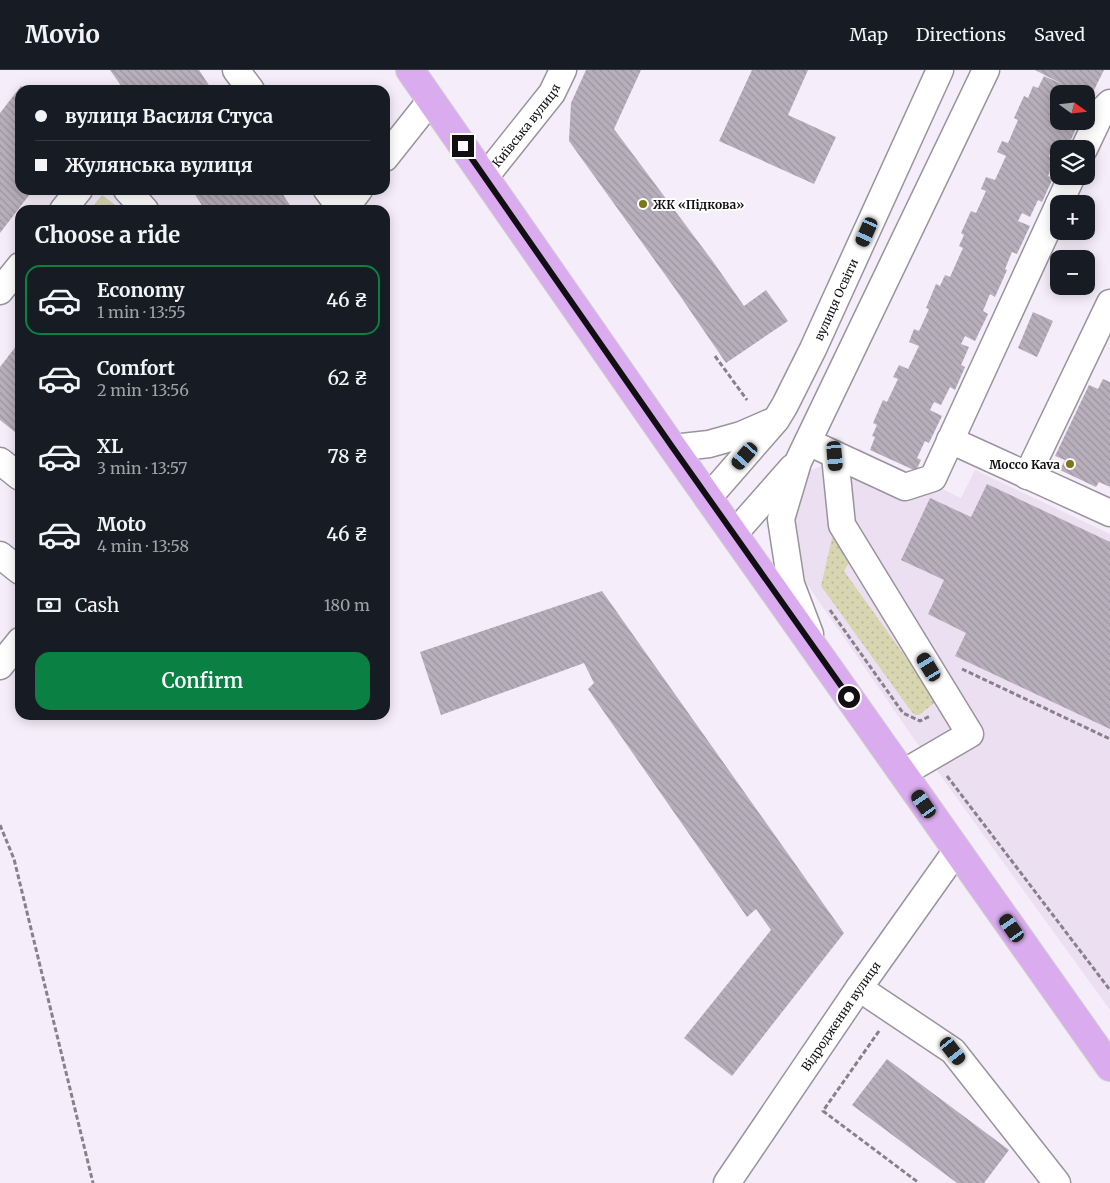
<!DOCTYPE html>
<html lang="en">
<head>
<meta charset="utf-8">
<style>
	:root { --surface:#171b24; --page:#242831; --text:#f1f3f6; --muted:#9ea1a6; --line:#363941; --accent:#0b8043 }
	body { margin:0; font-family:Merriweather,serif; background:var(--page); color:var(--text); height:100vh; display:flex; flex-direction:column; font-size:19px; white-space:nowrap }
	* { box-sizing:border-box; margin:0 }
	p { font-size:16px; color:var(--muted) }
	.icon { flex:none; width:28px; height:28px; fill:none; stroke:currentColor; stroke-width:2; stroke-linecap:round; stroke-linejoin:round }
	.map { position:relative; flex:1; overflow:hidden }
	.details { position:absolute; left:15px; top:135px; width:375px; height:515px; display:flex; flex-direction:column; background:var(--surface); border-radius:15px; box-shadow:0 2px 12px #0003 }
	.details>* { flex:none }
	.top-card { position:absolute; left:15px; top:15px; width:375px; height:110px; border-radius:15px; box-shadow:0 2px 12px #0003; display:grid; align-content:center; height:110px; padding:0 20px; background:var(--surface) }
	.needle { width:32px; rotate:105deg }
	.controls { position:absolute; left:1050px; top:15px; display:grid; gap:10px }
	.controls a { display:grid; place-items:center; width:45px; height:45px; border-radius:10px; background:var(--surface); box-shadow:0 2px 12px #0003; font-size:25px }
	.end { position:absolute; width:22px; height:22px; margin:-11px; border:6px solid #110f13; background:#fff; box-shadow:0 0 0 2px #fff }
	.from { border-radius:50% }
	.car { position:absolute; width:15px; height:30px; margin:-15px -8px; border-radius:6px; box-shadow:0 0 4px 1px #0007; background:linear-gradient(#222 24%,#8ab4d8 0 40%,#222 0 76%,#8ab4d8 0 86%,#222 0) }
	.top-card b { display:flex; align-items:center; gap:18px; height:48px; font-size:19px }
	.top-card b+b { border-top:1px solid var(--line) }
	.top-card i { width:12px; height:12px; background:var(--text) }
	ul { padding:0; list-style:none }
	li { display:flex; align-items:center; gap:15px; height:70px; margin:0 10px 8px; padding:0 10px; border:2px solid transparent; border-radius:15px }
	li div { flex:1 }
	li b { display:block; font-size:19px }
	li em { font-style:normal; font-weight:600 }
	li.current { border-color:var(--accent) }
	li>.icon { width:45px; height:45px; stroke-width:1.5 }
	h2 { padding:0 20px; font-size:22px; line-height:60px }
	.pay { display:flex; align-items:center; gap:12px; height:55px; padding:0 20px; font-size:19px }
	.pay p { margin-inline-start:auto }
	.primary-button { display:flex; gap:10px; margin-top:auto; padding:10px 20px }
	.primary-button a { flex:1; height:58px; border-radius:15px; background:var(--accent); color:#fff; font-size:20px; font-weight:600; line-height:58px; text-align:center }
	header { display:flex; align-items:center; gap:30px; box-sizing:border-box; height:70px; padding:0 25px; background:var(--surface); border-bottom:1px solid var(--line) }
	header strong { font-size:24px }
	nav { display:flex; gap:28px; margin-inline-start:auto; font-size:18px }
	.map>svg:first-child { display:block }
</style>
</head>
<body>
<header>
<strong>Movio</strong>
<nav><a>Map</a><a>Directions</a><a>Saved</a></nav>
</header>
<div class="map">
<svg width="1110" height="1113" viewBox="0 0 1110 1113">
	<defs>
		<pattern id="grass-dots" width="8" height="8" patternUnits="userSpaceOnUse" patternTransform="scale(1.25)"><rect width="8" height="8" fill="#d8d6b1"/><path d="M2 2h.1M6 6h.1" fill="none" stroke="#b8b697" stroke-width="1.8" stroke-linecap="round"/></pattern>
		<pattern id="park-crowns" width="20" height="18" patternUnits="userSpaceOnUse" patternTransform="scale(1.25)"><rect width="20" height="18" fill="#d8d6b1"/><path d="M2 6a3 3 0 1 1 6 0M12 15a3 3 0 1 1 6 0" fill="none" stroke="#b8b697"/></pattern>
		<pattern id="building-back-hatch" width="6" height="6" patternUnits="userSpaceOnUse" patternTransform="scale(1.25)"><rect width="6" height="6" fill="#b7afbb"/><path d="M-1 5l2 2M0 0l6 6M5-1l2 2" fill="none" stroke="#9c95a0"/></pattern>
	</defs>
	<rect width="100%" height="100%" fill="#f5edfa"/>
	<path fill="#ecdff1" d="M858 378 961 428 975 400 1110 464V940L912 666 811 520 799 499 791 475 793 426 805 402 827 394 848 398Z"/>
	<path fill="url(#grass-dots)" d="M850 464 854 485 844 501 937 631 919 645H915L911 641 821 516 832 468Z"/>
	<path fill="url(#park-crowns)" d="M102 125 122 140H90Z"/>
	<path fill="url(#building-back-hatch)" d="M110 0H199L212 20H124Z
		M586 0H641L614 59 714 193 744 236 766 220 788 251 726 293 676 220 569 71 571 33Z
		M752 0H808L788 45 836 67 814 114 719 71Z
		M1035 0H1104L1086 36V24H1059V51H1074L1073 54 1077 56 1067 79H1059V82L1052 79 1049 86 1055 89 1048 106 1053 108 1042 132 1038 130 1030 147 1022 143 1018 151 1030 156 1017 184 1012 182 1005 199 1007 200 995 227 990 224 983 241 988 244 975 271 965 266 961 274 969 277 961 295 965 297 955 320 950 317 941 335 934 332 930 340 942 346 929 373 925 371 917 388 921 390 916 401 870 380 875 367 872 366 877 355 873 353 883 330 887 332 898 309 893 307 899 295 908 299 919 276 909 272 914 259 919 261 929 239 926 238 936 214 940 216 945 205 950 207 963 178 959 176 964 165 961 163 971 141 976 143 986 121 981 119 986 107 995 110 1006 86 997 82 1002 71 1008 73 1018 50 1014 48 1024 26 1028 28 1033 16 1038 18 1044 6 1064 15Z
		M21 16 26 20H20V120H33L0 163V43Z
		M192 120H280L293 140H205Z
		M1033 242 1053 251 1037 287 1018 278Z
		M20 271V366L0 350V297Z
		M1103 309 1110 312V417L1099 412 1096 417 1060 400 1065 390 1055 386 1089 315 1098 319Z
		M987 414 1110 472V659L955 586 966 563 928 544 944 510 901 490 930 428 971 447Z
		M602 521 844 863 732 1006 684 968 771 860 756 839 747 847 588 619 594 613 584 593 441 645 420 582Z
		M887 989 1009 1080 984 1113H957L852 1035Z"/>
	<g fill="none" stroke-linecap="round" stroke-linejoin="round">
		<g stroke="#9a939e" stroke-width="29">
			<g id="minor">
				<path d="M236 0 251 20"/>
				<path d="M1084 79 1102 41 1110 33"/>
				<path d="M385 88 431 30"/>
				<path id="s1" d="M485 107 552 23 563 0"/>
				<path d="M127 120 145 140"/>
				<path d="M327 120 342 140"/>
				<path d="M1059 134 1072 106"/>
				<path d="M63 140 79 120"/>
				<path d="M344 140 359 120"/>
				<path d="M0 221 20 196"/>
				<path d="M950 370 1110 443"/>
				<path d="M808 372 905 417 933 408 1059 134"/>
				<path d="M673 378 709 374 741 365 771 352"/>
				<path d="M835 386 842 455 970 664 903 703"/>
				<path d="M0 391 20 407"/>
				<path d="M1027 406 1110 233"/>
				<path id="s2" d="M708 428 776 350 785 335 813 279 940 0"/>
				<path d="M734 464 792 398"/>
				<path d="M0 485 20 501"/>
				<path d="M810 564 791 514 781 449 798 392 986 0"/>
				<path d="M0 596 20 571"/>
				<path d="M859 918 953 981 1057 1113"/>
				<path id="s3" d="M727 1113 859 918 957 780"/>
			</g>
		</g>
		<g stroke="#cfcfd0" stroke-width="30">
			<path id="major" d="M410 0 673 378 1110 997"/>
		</g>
		<path stroke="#86818a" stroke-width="3" stroke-dasharray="5 2.5" stroke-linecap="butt" d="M715 286 747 330
			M830 540 903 643 920 651 930 646
			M962 599 1110 669
			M947 706 1110 920
			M0 755 14 789 93 1113
			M879 961 823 1041 919 1113"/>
		<use href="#minor" stroke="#fff" stroke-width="26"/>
		<use href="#major" stroke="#daacef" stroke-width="28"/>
	</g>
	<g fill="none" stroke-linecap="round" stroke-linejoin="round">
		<path stroke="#110f13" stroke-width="6" d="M463 76 673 378 849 627"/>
	</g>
	<g fill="#7c7519" stroke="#fff" stroke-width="2">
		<circle cx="643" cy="134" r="5"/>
		<circle cx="1070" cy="394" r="5"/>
	</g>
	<g text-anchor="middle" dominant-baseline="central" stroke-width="4" stroke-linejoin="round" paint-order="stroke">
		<g font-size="12" fill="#110f13" stroke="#fff">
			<text stroke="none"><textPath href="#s1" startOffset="66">Київська вулиця</textPath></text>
			<text stroke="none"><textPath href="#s2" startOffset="238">вулиця Освіти</textPath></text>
			<text stroke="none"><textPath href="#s3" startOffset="202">Відродження вулиця</textPath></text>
		</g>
		<g font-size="12" font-weight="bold" fill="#110f13" stroke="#fff" text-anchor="start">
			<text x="653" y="134">ЖК «Підкова»</text>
			<text x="1060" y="394" text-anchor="end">Mocco Kava</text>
		</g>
	</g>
</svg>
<div class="controls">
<a><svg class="needle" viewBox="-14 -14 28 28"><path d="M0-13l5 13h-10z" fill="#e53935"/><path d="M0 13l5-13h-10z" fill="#9ea1a6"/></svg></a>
<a><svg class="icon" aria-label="layers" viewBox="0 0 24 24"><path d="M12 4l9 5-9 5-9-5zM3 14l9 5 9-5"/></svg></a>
<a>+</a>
<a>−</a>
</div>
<i class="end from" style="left:849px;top:627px"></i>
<i class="end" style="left:463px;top:76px"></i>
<i class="car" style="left:867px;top:162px;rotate:204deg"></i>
<i class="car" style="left:745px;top:386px;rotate:221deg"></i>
<i class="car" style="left:835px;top:386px;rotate:175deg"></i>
<i class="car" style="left:929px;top:597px;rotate:329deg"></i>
<i class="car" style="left:924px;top:734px;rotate:325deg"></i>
<i class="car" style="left:1012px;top:858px;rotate:325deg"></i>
<i class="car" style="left:953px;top:981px;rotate:142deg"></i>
<div class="top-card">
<b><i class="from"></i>вулиця Василя Стуса</b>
<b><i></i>Жулянська вулиця</b>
</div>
<section class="details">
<h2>Choose a ride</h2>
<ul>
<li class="current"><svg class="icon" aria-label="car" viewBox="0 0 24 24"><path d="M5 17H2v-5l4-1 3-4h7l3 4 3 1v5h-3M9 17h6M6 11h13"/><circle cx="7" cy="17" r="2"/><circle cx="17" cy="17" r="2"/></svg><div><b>Economy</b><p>1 min · 13:55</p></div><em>46 ₴</em></li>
<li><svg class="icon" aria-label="car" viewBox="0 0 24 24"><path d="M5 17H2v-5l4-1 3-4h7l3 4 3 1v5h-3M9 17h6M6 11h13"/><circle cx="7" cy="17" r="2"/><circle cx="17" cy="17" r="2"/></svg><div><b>Comfort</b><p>2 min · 13:56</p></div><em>62 ₴</em></li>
<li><svg class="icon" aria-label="car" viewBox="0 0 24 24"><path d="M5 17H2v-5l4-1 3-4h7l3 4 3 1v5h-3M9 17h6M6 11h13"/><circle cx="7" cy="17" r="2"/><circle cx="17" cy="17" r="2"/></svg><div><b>XL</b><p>3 min · 13:57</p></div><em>78 ₴</em></li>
<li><svg class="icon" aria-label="car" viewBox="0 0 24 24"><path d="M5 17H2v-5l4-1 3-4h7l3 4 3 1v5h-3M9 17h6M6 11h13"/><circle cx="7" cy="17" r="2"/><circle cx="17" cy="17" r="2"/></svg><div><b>Moto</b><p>4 min · 13:58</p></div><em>46 ₴</em></li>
</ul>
<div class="pay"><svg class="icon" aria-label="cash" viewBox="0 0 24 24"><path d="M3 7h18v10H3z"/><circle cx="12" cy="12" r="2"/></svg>Cash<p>180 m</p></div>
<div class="primary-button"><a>Confirm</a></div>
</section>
</div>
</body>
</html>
